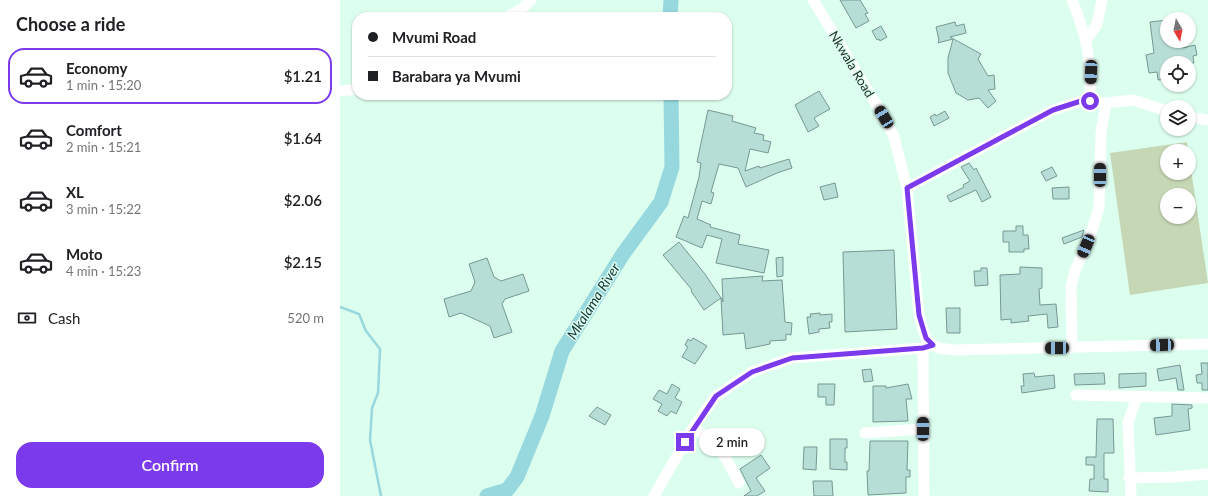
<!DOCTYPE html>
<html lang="en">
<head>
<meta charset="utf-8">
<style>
	:root { --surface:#fff; --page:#f6f6f6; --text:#202124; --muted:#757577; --line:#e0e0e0; --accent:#7c3aed }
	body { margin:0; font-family:Lato,sans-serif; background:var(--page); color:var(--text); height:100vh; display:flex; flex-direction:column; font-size:15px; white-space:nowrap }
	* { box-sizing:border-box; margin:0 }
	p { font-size:13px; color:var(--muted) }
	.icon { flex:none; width:22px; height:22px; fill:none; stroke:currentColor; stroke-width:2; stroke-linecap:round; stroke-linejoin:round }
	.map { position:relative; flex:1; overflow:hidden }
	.details { display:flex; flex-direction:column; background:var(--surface); width:340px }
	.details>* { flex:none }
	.banner { position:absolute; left:12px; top:12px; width:380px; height:88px; border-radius:16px; box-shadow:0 1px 3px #0004; display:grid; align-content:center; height:88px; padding:0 16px; background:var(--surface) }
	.needle { width:26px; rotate:170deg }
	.fabs { position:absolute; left:820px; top:12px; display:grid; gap:8px }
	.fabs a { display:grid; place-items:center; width:36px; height:36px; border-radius:50%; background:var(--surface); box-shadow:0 1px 3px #0004; font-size:20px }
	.end { position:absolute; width:18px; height:18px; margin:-9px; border:5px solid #7c3aed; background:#fff; box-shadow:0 0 0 2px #fff }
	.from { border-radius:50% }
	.bubble { position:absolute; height:28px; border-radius:14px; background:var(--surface); box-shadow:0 1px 3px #0004; font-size:13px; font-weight:600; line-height:28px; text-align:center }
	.car { position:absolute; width:12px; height:24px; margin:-12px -6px; border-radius:5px; box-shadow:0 0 3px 1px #0007; background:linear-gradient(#222 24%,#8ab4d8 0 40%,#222 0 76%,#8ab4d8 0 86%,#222 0) }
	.banner b { display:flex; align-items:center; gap:14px; height:38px; font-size:15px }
	.banner b+b { border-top:1px solid var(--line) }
	.banner i { width:10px; height:10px; background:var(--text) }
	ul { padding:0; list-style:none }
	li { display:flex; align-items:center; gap:12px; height:56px; margin:0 8px 6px; padding:0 8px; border:2px solid transparent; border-radius:16px }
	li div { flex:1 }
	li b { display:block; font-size:15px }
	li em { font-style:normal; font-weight:600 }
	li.on { border-color:var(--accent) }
	li>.icon { width:36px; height:36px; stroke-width:1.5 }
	h2 { padding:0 16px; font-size:18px; line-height:48px }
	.pay { display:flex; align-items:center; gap:10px; height:44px; padding:0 16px; font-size:15px }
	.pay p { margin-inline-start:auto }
	.primary-button { display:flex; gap:8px; margin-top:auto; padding:8px 16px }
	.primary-button a { flex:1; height:46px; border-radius:16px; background:var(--accent); color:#fff; font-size:16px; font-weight:600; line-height:46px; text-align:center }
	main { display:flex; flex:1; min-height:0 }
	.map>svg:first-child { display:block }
</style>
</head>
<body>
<main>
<section class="details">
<h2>Choose a ride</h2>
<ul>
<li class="on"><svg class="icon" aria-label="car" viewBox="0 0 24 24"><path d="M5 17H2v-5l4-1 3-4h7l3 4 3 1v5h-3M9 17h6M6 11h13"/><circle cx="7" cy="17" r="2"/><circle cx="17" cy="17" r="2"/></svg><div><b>Economy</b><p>1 min · 15:20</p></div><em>$1.21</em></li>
<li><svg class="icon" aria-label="car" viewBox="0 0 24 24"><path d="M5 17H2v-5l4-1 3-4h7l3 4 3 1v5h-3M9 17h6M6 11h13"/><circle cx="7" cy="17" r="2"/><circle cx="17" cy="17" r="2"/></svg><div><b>Comfort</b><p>2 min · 15:21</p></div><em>$1.64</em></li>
<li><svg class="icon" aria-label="car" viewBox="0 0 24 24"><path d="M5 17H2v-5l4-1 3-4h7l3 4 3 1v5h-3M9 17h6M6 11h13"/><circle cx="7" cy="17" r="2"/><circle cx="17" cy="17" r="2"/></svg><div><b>XL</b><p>3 min · 15:22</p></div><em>$2.06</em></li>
<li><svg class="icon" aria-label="car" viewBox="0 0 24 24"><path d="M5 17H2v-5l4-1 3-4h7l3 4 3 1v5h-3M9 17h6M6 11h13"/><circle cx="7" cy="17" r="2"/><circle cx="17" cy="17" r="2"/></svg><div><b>Moto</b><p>4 min · 15:23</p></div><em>$2.15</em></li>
</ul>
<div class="pay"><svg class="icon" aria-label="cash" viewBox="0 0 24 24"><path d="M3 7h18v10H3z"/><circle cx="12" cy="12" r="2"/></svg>Cash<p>520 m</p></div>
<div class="primary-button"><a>Confirm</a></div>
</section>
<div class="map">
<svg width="868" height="496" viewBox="0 0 868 496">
	<rect width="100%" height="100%" fill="#dcfeef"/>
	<path fill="#c6d7b5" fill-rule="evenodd" d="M847 142 848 151H827V173H849V156L868 283 790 295 770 153ZM827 195H849V217H827Z"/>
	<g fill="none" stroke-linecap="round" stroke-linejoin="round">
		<path stroke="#97d8df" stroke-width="2.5" d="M0 307 19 314 26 331 40 349 38 393 32 408 30 440 41 496"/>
		<path stroke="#97d8df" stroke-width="15" d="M330 17 331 0
			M147 496 167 490 177 477 202 416 222 351 283 254 321 202 332 167 331 95"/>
	</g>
	<path fill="#b7ddd7" stroke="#759993" d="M500 0H520L528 13 525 14 529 21 516 28Z
		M827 20V41H842L843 48 855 45 857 55 853 56 854 63H827V79L818 80 817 72 809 73 806 55 814 53 810 22Z
		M615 22 616 26 624 24 626 33 610 37 641 54 638 59 648 76 654 75 655 89 648 90 656 101 648 108 639 98 628 100 616 93 608 73V58L613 39 598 43 599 40 596 27Z
		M541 26 547 37 540 41 539 39 537 40 532 31Z
		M479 91 490 109 474 118 479 126 468 132 455 105Z
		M368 110 393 116 392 121 416 128 414 133 424 135 423 140 431 142 428 153 410 149 405 171 419 166 420 168 449 159 452 168 437 173 406 187 398 168 379 164 371 192 374 193 371 204 362 201 357 219 371 225 370 227 400 235 398 244 429 250 424 273 376 263 382 239 367 235 362 248 336 237 344 216 348 218 359 177 361 163 357 162Z
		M605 111 609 118 594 126 590 117 595 114 596 116Z
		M629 163 634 170 636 168 651 197 642 202 636 190 610 202 607 196 624 187 623 185 630 181 621 167Z
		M712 167 717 176 706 181 701 172Z
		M495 183 498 197 484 200 480 187Z
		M729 187V199H713L712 188Z
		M676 226H683V235H688L689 249H684V252H669V242H663V231H676Z
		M744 230 742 237 724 244 722 238Z
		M339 242 365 274 381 298 364 310 351 291 352 290 323 255Z
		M554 250 557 329 505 332 503 252Z
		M443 257V276L437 277 436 258Z
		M147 258 154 277 161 281 183 274 189 291 165 299 162 304 172 332 154 338 150 326 121 313 109 317 104 299 131 291 135 282 129 264Z
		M680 267 702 268V288L699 289 700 305 716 304 718 327 708 328 707 314 688 316 689 321 671 323V319L661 320 660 275 680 274Z
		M641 268H647L648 285 635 286 634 271H641Z
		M423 276 422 281 442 280 445 322 452 323 451 335 446 334V340L430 341V344L406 349 404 333 383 335 381 298 383 302 382 279Z
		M606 308H620V333H607Z
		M480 313V315L492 314V322H489L490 328 479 329V332L469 334 467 317H471L470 314Z
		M353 338 367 346 355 364 342 357 348 347 345 345 348 339 351 341Z
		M861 363H868V390H862V383H857L856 375 862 374Z
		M840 365 844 390H838L836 378 819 381 817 369Z
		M531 369 533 381 524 382 522 370Z
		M694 373 695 377 714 375 715 388 682 393 681 386H684L683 374Z
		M764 373 765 384 735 385 734 374Z
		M806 373V386L779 388V374Z
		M332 384 340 389 335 398 342 402 336 414 331 411 327 416 318 411 322 404 313 399 319 390 327 394Z
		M478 384H495L494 405H486V397H478Z
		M568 384 572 399H566L568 421 533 422V386H546V388Z
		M832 404 852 405V408L848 409 850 430 816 435 814 418 832 416Z
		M257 407 271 415 265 425 249 416Z
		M757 419H773L774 453H764V479H768V492L749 491 750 479H754V465H746V457H756Z
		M490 439H507V448H505V462H507V470L490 469Z
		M530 441H568L567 470H570V477H566V493L528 495 527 471H529Z
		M464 447H477L476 470 463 469Z
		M421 455 430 468 416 478 425 491 417 496H404L411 491 400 469Z
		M473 481H492L493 496H474Z"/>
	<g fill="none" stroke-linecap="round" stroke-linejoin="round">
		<path stroke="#fff" stroke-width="11" d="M473 0 544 117 554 137 567 188 579 315 583 330 587 340 593 345 599 348 613 350 868 344
			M732 0C748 40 751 58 750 101
			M167 17 180 10 191 0
			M747 39 757 24 762 0
			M0 91 17 89
			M849 117 868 120
			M567 188 713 110 741 101 766 103 793 100 827 111
			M583 348 584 496
			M732 348 731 287 735 271 751 233 759 208 761 133 766 103
			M736 395 868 398
			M353 428C379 443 386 457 399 483
			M525 433 583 429
			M789 478 834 477 868 474
			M314 496 353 428 376 396 412 372 452 358 583 348 593 345
			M791 496 788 422 797 397"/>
	</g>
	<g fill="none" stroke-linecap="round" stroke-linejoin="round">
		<path stroke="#7c3aed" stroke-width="5" d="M345 442 376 396 412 372 452 358 583 348 593 345 586 338 579 315 567 188 713 110 741 101H750"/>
	</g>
	<g text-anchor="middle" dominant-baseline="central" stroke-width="3" stroke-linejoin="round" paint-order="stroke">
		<g font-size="13" fill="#212e28" stroke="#dcfeef">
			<text transform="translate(512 64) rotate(59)">Nkwala Road</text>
		</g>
		<g font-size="14" font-style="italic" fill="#153639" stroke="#dcfeef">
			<text transform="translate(253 301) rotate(-58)">Mkalama River</text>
		</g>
	</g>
</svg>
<div class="fabs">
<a><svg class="needle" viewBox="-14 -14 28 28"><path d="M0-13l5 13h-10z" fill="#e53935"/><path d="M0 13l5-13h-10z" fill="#757577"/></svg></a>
<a><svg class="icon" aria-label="locate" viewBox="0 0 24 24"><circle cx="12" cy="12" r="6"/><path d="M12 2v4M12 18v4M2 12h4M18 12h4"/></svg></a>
<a><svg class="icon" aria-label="layers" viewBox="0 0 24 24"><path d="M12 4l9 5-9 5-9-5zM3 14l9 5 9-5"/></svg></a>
<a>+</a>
<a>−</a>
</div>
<i class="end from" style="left:750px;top:101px"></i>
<i class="end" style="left:345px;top:442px"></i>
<div class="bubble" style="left:359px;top:428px;width:66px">2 min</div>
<i class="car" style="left:751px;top:72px;rotate:182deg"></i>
<i class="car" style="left:544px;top:117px;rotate:329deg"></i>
<i class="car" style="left:760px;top:175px;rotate:0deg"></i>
<i class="car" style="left:746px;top:246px;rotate:203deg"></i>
<i class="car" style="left:822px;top:345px;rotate:268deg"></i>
<i class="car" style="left:717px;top:348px;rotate:269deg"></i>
<i class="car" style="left:583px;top:429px;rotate:0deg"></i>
<div class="banner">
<b><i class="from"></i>Mvumi Road</b>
<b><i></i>Barabara ya Mvumi</b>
</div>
</div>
</main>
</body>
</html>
